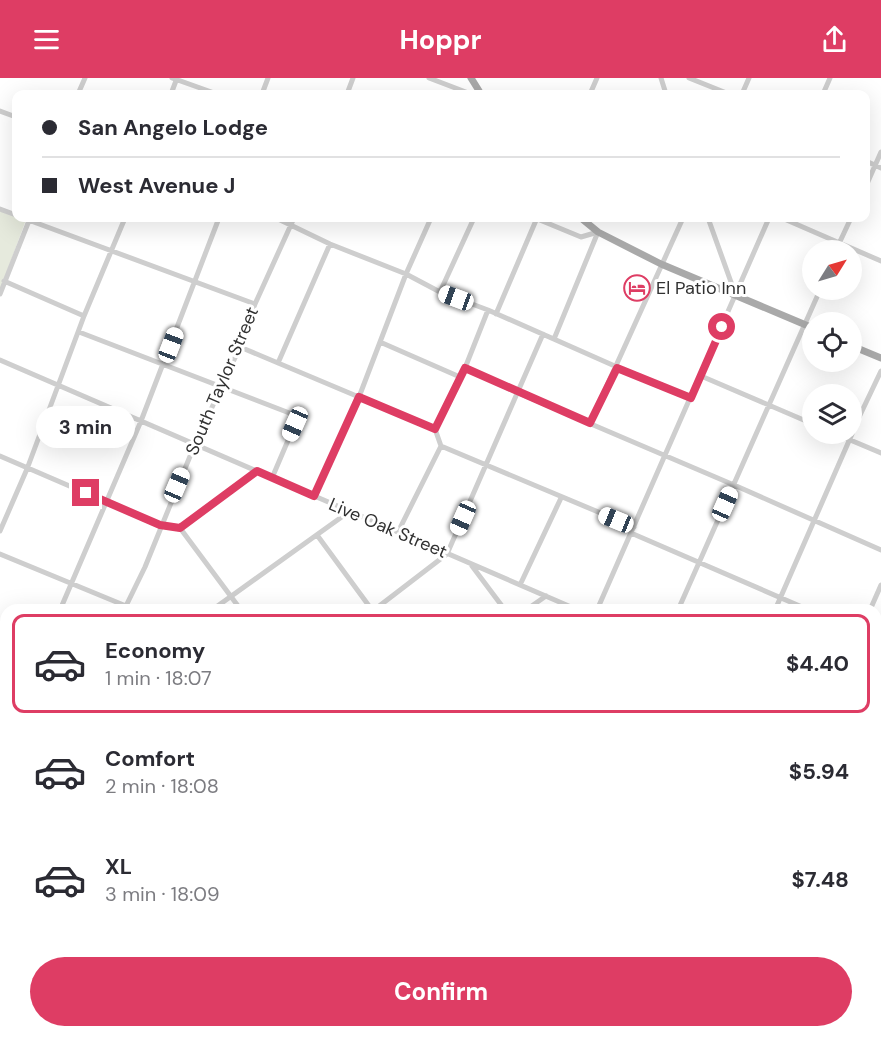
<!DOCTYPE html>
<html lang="en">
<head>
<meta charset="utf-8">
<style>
	:root { --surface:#fff; --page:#f7f7f7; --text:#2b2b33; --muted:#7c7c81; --line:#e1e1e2; --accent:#de3d64 }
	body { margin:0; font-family:"DM Sans",sans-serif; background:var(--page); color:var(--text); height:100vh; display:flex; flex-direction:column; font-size:22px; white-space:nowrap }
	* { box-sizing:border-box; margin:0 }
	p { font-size:20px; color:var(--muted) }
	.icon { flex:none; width:33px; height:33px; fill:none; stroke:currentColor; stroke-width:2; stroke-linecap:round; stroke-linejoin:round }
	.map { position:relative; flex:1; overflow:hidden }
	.drawer { position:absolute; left:0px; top:526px; width:882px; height:434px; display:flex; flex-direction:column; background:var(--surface); border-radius:18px 18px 0 0; box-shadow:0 6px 24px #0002 }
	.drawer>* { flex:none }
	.banner { position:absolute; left:12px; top:12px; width:858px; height:132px; border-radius:12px; box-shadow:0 6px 24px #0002; display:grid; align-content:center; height:132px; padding:0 30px; background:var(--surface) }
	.needle { width:39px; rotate:53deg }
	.tools { position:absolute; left:802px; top:162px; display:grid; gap:12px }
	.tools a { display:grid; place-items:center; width:60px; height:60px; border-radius:50%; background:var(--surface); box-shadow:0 6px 24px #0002; font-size:30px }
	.end { position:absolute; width:27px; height:27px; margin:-14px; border:8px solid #de3d64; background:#fff; box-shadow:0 0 0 3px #fff }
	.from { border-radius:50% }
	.bubble { position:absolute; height:42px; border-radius:21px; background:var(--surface); box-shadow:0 6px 24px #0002; font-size:20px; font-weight:700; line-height:42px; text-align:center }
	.car { position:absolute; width:18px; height:36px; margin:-18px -9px; border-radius:8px; box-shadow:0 0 4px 2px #0007; background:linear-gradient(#fff 24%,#345 0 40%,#fff 0 76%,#345 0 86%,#fff 0) }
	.banner b { display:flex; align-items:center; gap:21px; height:57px; font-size:22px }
	.banner b+b { border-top:2px solid var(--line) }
	.banner i { width:15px; height:15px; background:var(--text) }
	ul { padding:10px 0 0; list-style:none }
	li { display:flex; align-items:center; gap:18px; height:99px; margin:0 12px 9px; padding:0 18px; border:3px solid transparent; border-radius:12px }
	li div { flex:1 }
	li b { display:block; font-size:22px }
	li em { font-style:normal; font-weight:700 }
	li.current { border-color:var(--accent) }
	li>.icon { width:54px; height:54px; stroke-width:1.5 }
	.action { display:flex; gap:12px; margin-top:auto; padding:12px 30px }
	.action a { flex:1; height:69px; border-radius:36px; background:var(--accent); color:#fff; font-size:24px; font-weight:700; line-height:69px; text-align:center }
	header { display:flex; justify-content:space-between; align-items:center; height:78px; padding:0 30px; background:var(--accent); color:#fff; font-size:27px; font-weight:700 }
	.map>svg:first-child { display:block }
</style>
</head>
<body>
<header><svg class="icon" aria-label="menu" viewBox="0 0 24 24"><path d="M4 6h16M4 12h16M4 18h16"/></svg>Hoppr<svg class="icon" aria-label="share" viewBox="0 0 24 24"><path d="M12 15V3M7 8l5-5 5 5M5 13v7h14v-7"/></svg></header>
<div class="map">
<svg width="881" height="959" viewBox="0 0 881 959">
	<rect width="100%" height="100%" fill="#fff"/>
	<path fill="#e6eadd" d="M0 133 26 142 0 212Z"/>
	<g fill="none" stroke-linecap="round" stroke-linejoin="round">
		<path stroke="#cbe3ea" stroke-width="1.5" d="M876 930 881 932"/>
		<path stroke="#cecece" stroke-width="5" d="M172 0 217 16
			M429 0 471 16
			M661 0 666 16
			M689 0 729 16
			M78 16 85 0
			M171 16 177 0
			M262 16 268 0
			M347 16 353 0
			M590 16 597 0
			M742 16 749 0
			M823 16 830 0
			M0 33 16 39
			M866 83 881 90
			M866 108 881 74
			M0 131 16 137
			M23 140 255 226
			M276 140 330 166 406 196 440 214 488 232 617 289 691 320
			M535 140 581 159 598 154
			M708 140 736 218
			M782 140 881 183
			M836 172 851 140
			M4 203 84 238
			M440 214 474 140
			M0 216 30 140
			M496 236 537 140
			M79 254 292 336 295 346 272 400
			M554 261 598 154
			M380 264 460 299
			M240 269 435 351 441 368 634 449
			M0 282 578 532
			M278 285 330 166
			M465 290 516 314 734 407 881 472
			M701 298 813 346
			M590 345 683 140
			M435 351 465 290 488 232
			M852 354 881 293
			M836 356 881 375
			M0 378 160 447 180 450 241 532
			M314 418 359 319 406 196 431 140
			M180 450 257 393
			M0 453 27 391 84 238 125 140
			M398 454 441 368
			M631 455 809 532
			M317 457 372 532
			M0 476 126 528
			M472 488 505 532
			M520 507 561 420
			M60 532 141 343 219 140
			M124 532 145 489 195 366 240 269 255 226 294 140
			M212 532 350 433
			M374 532 447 476 543 256
			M526 532 546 518
			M597 532 769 140
			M678 532 820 212
			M775 532 852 356
			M870 532 881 507
			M876 561 881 563
			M0 570 6 572
			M876 661 881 663
			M0 666 6 653
			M876 739 881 728
			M876 756 881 758
			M0 759 6 761
			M0 808 6 803
			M876 885 881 888
			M876 910 881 909
			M0 924 6 919
			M174 954 178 959
			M289 954 293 959
			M556 954 560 959
			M823 954V959
			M107 959 114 954
			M267 959 274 954
			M444 959 451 954
			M599 959 607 954
			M751 959 758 954
			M772 959 779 954"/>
		<path stroke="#a9a9a9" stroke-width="7" d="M471 0 481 16
			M581 140 598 154 661 186 813 250
			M852 268 881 280
			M0 863 6 871
			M67 954 71 959"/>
	</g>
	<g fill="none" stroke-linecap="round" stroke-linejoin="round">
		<path stroke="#de3d64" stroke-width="8" d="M86 415 160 447 180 450 257 393 314 418 359 319 435 351 465 290 590 345 617 290 691 320 722 249"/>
	</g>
	<defs>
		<g id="hotel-ring" transform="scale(1.35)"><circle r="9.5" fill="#fff" stroke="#de3d64" stroke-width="1.5"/><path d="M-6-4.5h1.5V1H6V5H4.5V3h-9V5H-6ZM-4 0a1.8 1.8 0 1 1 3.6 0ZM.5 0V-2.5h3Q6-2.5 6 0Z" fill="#de3d64"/></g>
	</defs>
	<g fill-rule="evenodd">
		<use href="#hotel-ring" x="637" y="210"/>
	</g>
	<g text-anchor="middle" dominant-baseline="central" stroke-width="6" stroke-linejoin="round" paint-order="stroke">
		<g font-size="18" fill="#313131" stroke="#fff" text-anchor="start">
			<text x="656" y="210">El Patio Inn</text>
		</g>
		<g font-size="18" fill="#313131" stroke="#fff">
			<text transform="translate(222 303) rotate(-67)">South Taylor Street</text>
			<text transform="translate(388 450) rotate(23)">Live Oak Street</text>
		</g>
	</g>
</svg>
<div class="tools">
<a><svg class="needle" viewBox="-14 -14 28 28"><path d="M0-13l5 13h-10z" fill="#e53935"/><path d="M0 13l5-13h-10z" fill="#7c7c81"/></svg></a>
<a><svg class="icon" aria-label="locate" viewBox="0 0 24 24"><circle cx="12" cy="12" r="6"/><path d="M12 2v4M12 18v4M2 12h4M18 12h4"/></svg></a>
<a><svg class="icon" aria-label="layers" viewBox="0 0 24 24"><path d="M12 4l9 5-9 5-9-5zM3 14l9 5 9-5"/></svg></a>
</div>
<i class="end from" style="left:722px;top:249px"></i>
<i class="end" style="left:86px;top:415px"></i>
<div class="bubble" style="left:36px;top:328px;width:99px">3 min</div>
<i class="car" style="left:456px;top:220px;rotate:290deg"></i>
<i class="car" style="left:171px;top:267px;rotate:21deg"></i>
<i class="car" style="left:295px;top:346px;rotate:204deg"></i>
<i class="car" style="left:177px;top:407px;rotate:23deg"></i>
<i class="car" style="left:725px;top:426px;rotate:24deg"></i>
<i class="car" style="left:463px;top:440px;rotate:204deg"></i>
<i class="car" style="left:616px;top:442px;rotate:292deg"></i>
<div class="banner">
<b><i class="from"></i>San Angelo Lodge</b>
<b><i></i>West Avenue J</b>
</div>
<section class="drawer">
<ul>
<li class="current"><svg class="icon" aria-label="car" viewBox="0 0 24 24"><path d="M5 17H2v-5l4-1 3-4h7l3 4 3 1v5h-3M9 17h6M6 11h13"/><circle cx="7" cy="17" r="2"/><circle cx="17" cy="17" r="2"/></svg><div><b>Economy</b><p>1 min · 18:07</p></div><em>$4.40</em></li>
<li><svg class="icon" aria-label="car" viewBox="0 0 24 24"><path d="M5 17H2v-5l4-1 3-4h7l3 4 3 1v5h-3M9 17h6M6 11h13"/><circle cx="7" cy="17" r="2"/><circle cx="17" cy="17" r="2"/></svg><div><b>Comfort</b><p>2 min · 18:08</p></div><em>$5.94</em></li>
<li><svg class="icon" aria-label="car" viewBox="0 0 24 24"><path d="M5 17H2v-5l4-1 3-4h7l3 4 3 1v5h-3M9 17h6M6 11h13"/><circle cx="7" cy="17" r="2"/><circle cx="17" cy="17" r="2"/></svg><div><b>XL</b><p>3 min · 18:09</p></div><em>$7.48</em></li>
</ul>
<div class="action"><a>Confirm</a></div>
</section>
</div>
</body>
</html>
